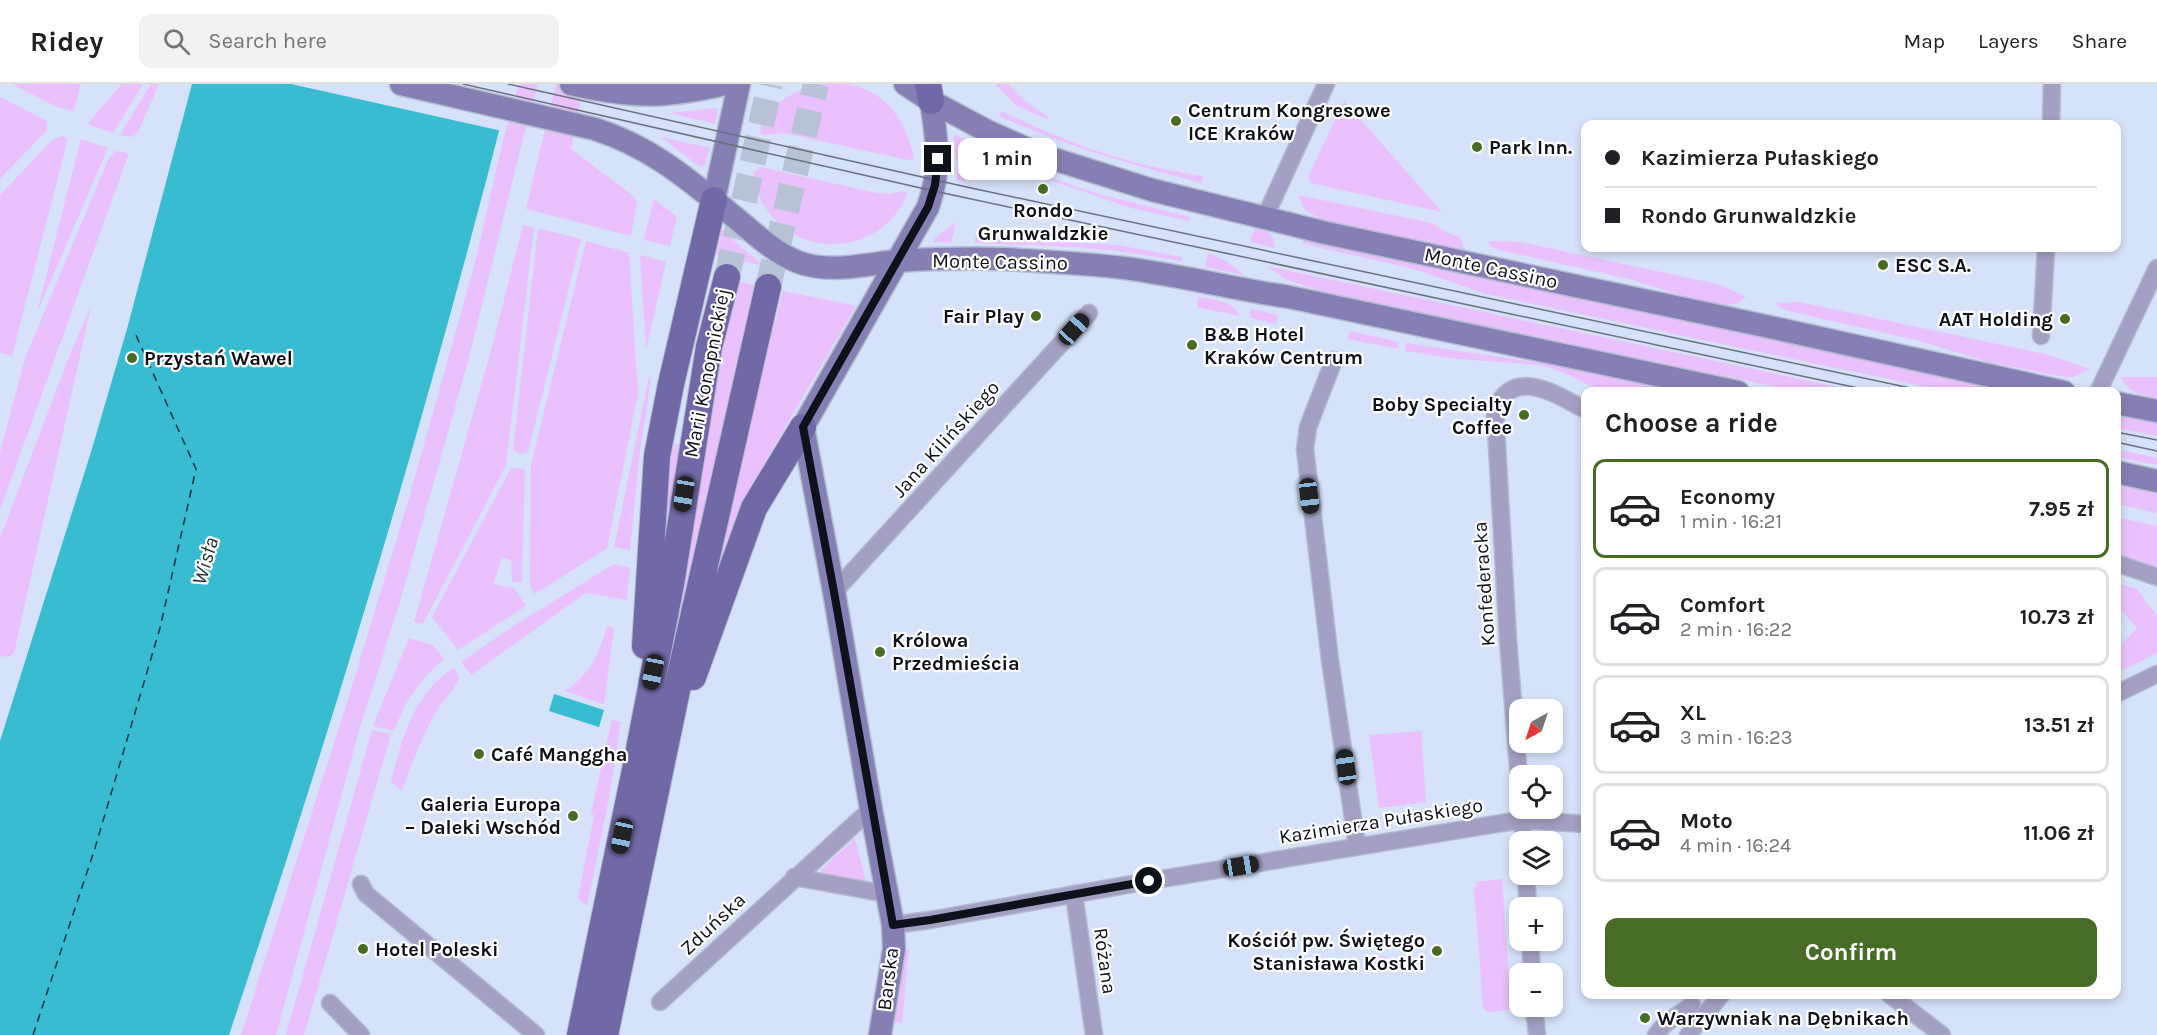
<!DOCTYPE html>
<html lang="en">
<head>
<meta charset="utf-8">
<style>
	:root { --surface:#fff; --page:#f2f2f2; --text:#202124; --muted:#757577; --line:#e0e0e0; --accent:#476c26 }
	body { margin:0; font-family:Karla,sans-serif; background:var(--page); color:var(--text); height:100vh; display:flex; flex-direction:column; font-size:22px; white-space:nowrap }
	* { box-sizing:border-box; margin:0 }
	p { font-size:20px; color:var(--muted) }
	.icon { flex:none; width:33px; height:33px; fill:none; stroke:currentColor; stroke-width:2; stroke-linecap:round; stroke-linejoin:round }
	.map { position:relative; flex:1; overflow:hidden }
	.details { position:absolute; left:1581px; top:303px; width:540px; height:612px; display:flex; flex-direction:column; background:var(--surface); border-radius:12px; box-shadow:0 3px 9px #0003 }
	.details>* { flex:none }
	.top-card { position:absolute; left:1581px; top:36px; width:540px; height:132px; border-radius:12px; box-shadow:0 3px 9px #0003; display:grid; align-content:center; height:132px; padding:0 24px; background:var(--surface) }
	.needle { width:39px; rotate:219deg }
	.fabs { position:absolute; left:1509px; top:615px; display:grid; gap:12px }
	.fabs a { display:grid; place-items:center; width:54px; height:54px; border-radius:12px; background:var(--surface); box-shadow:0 3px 9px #0003; font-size:30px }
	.end { position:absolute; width:27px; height:27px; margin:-14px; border:8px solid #0e1119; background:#fff; box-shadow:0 0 0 3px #fff }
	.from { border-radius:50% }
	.bubble { position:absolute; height:42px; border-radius:12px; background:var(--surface); box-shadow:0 3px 9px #0003; font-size:20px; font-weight:700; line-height:42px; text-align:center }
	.car { position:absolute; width:18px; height:36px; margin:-18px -9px; border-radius:8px; box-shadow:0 0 4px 2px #0007; background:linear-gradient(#222 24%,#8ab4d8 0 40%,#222 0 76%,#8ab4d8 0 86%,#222 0) }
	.top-card b { display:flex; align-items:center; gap:21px; height:57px; font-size:22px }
	.top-card b+b { border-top:2px solid var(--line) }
	.top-card i { width:15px; height:15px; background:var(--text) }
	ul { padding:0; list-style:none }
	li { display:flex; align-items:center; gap:18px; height:99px; margin:0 12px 9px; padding:0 12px; border:3px solid var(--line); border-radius:12px }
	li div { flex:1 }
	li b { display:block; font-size:22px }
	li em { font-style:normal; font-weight:700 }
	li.on { border-color:var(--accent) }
	li>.icon { width:54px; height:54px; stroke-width:1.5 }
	h2 { padding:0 24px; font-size:27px; line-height:72px }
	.primary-button { display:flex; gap:12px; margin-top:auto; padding:12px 24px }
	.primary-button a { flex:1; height:69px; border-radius:12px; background:var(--accent); color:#fff; font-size:24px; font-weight:700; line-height:69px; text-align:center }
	header { display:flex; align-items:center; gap:36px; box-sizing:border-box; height:84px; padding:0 30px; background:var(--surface); border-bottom:2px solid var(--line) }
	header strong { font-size:28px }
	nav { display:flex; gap:33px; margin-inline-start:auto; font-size:21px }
	.search { width:420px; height:54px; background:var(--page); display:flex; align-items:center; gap:15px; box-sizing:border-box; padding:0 21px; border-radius:12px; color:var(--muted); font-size:22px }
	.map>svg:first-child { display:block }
</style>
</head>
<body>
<header>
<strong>Ridey</strong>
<div class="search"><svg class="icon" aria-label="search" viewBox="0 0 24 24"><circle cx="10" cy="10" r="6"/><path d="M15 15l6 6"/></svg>Search here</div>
<nav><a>Map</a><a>Layers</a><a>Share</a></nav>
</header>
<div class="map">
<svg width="2157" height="951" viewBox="0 0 2157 951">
	<rect width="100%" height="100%" fill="#d6e2f9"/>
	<path fill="#eac1fc" d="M12 0H81L74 27 57 23Z
		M122 0H143L113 49 87 40Z
		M151 0H159L138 48 132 53 120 51Z
		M519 0H538L523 55 467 281 399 521 360 643 276 951H241L349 612 407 421 475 179 504 52Z
		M556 0H584L571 65 631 110 637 117 631 152 526 125Z
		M819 0C828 0 838 0 847 0 888 7 907 39 914 75L908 76 784 49 763 51 760 48C763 22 796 6 819 0Z
		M995 0H1008L1024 16 1048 33 1047 35 1017 22Z
		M0 13 47 37V46L0 95Z
		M1344 17 1442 128 1310 99 1308 93Z
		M715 24 718 26 715 40 669 29Z
		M1002 27C1065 59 1133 82 1203 92L1202 99C1132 81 1065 62 999 32Z
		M955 50 973 60 965 98 957 96V80L953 53Z
		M62 52 68 54 12 272 0 269V111L52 56Z
		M661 53 710 64 705 81 700 83Z
		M81 55 108 64 39 224H38Z
		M115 67 129 69 0 426V369L25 274 108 76Z
		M992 69 1051 94 1099 110 1190 133 1189 137 1131 124 991 76Z
		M760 83 877 109 889 110 903 107 908 109C884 168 806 179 768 127 760 116 753 102 754 88Z
		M1298 111 1431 139 1448 149 1460 153 1465 167 1320 135 1305 126Z
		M654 115 677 133 670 162 644 156Z
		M956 138 951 159 934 158V155Z
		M523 141 534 144 506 381 423 540 414 538 492 263Z
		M538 144 581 155 528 368 522 370 513 366Z
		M720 145 726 147 725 149 764 182 713 170Z
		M1255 145 1269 148 1276 162 1274 164 1251 158 1250 156Z
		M975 153 1118 161 1182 173 1181 177 1126 168 1076 163 975 159Z
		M1305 155 2021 307H1945L1486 210 1414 185 1313 162 1304 160 1303 157Z
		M586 157 629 169 638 310 607 464 535 510 530 502 531 381Z
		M1488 157 1520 158 1708 198 1723 202 1746 213 1736 220 1720 222 1689 214 1633 196 1499 166 1491 162Z
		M1208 169 1226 177 1244 191 1205 183Z
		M640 171 666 178 646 266Z
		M1266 182 1781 291 1855 307H1796L1327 209 1287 196Z
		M736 197 758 202 676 559 673 560 672 558 712 302Z
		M783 207 856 222 766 376 745 419 717 490 715 491 769 247H773Z
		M1198 213C1213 216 1233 216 1240 232L1197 223Z
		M1799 218 2049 271 2089 285 2073 293H2064L1988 278 1920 257 1784 226 1774 219Z
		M91 222 14 569 9 573 0 572V454L72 265Z
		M1252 225 1278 231 1276 240 1251 234 1250 227Z
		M1350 247 1399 258 1398 265 1348 255Z
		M1405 259 1561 282 1675 307H1600L1563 288 1539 281 1458 275 1405 267Z
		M649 293 651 294 639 376 630 466 614 463Z
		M2121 293H2157V314C2141 311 2128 309 2121 293Z
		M2116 328 2157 336V352L2117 344Z
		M675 360H681L659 507 666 385Z
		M2116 365 2157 374V381L2117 373Z
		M511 384 525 385 522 498H512L511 476 502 474 493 500 514 504 526 522 458 566 432 533Z
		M2117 401 2157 410V429L2117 420Z
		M2116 433 2157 442V484L2117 471Z
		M614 480 630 484 627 516 586 509 471 591 461 578 515 541Z
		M2117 499 2137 505 2157 532V569L2117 589V565L2137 544 2117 522Z
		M607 542 614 544 604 620 565 607C592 588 598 572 607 542Z
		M409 554 433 561 444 575C418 598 407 614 394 647L373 642Z
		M454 583 459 593C456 605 445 614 438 624 423 650 412 678 402 707L391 698C403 651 412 613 454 583Z
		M612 635 621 638 610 709 587 822 578 814 594 731 591 730Z
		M372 646 391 650 304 951H286Z
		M1421 647 1426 718 1379 724 1369 651Z
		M855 754 866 798 822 791 821 786Z
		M1502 795 1511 926 1488 928 1483 924 1474 803H1477L1476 798Z
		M903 865H909L902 939 894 938Z
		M1386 872 1387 882 1366 884 1365 873Z"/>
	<path fill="#37bcd2" d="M192 0H511C430 321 334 637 229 951H0V657L91 368 127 245Z
		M554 610 604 626 599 643 549 627Z"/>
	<path fill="#d6e2f9" d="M291 0H514L502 47Z"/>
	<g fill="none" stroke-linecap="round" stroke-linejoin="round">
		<path stroke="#1b3135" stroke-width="1.5" stroke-dasharray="8 6" stroke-linecap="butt" d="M33 951 95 764 160 544 196 385 135 249"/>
		<path stroke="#b8c3d7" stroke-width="26" stroke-dasharray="26 13" stroke-linecap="butt" d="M727 193 770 0
			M768 203 816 0"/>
		<g stroke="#b2bcd1" stroke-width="19">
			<path id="street" d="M2051 40 2052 0
				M1265 133 1326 0
				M2041 252 2046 164
				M1334 276 1308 343 1305 365 1330 576 1357 762
				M2098 308 2157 184
				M2116 479 2157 493
				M834 508 1089 229
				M2116 610 2157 590
				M1520 708 1508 556 1495 326C1514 281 1556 311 1586 326
				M1521 724 1524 758
				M1526 790 1528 824
				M794 793 887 810
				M361 800 366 810 536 951
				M1074 810 1094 951
				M893 841 930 836 1149 797 1490 741 1521 736 1586 740
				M1530 856 1532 890
				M1889 910 1942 951
				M660 918 871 725
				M330 919 361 951
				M1534 922 1537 951
				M1656 951 1665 940 1692 921
				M1688 951 1722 910"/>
		</g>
		<g stroke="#b2bcd1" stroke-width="25">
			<path id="secondary" d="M401 0 595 45C651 63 688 95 732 131 753 148 773 168 798 178 829 190 866 180 897 177 932 175 967 174 1002 175 1042 177 1083 179 1124 184 1179 191 1234 205 1289 213L1738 308
				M571 0C631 14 666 14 725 0
				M905 0 931 17 987 47 1041 71 1152 106 1326 149 1756 240 2064 308
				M714 116 739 0
				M2116 319 2157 327
				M2116 388 2157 397
				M880 951 894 865 893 841 871 725 834 508 803 343 928 123C942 82 937 58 931 17"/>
		</g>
		<g stroke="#b2bcd1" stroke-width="28">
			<path id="primary" d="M928 0 931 17
				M645 562 657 372 671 300 714 116
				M693 593 754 424 803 343
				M580 951 635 686 671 500 709 263 727 193
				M605 951 681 587 768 203"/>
		</g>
		<use href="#street" stroke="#a3a0c3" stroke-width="16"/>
		<use href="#secondary" stroke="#867fb3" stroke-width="22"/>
		<use href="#primary" stroke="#7168a7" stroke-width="26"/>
		<path stroke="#69717f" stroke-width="1.5" d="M463 0 934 107 1877 308
			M508 0 971 104 1929 308
			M2116 348 2157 356
			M2116 358 2157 367"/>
	</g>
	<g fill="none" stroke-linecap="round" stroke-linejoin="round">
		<path stroke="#0e1119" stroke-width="8" d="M938 75 935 101 928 123 803 343 834 508 893 841 930 836 1149 797"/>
	</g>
	<g fill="#476c26" stroke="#fff" stroke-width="2">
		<circle cx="1176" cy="37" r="6"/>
		<circle cx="1477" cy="63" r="6"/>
		<circle cx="1043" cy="105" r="6"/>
		<circle cx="1883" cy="181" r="6"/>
		<circle cx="1036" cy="232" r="6"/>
		<circle cx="2065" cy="235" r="6"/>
		<circle cx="1192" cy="261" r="6"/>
		<circle cx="132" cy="274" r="6"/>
		<circle cx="1524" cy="331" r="6"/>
		<circle cx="880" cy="568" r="6"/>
		<circle cx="479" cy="670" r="6"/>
		<circle cx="573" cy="732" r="6"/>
		<circle cx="363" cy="865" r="6"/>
		<circle cx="1437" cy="867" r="6"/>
		<circle cx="1645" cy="934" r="6"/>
	</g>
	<g text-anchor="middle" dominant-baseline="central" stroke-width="4.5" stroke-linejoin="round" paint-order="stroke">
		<g font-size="20" font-weight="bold" fill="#0e1119" stroke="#fff" text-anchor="start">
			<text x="1188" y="26">Centrum Kongresowe<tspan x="1188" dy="23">ICE Kraków</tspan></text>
			<text x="1489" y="63">Park Inn.</text>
			<text x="1043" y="126" text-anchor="middle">Rondo<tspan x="1043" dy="23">Grunwaldzkie</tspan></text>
			<text x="1895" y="181">ESC S.A.</text>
			<text x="1024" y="232" text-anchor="end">Fair Play</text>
			<text x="2053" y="235" text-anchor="end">AAT Holding</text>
			<text x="1204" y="250">B&amp;B Hotel<tspan x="1204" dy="23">Kraków Centrum</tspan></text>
			<text x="144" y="274">Przystań Wawel</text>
			<text x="1512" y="320" text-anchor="end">Boby Specialty<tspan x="1512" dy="23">Coffee</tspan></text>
			<text x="892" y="556">Królowa<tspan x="892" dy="23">Przedmieścia</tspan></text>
			<text x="491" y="670">Café Manggha</text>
			<text x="561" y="720" text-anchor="end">Galeria Europa<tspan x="561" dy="23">– Daleki Wschód</tspan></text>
			<text x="1425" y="856" text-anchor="end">Kościół pw. Świętego<tspan x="1425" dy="23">Stanisława Kostki</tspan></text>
			<text x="375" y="865">Hotel Poleski</text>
			<text x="1657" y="934">Warzywniak na Dębnikach</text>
		</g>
		<g font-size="20" fill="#0e1119" stroke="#fff">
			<text transform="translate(1000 178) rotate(1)">Monte Cassino</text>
			<text transform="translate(1491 184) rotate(12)">Monte Cassino</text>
			<text transform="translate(707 289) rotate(-79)">Marii Konopnickiej</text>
			<text transform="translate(946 355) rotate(-48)">Jana Kilińskiego</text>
			<text transform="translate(1484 500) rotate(-94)">Konfederacka</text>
			<text transform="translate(1381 737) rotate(-9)">Kazimierza Pułaskiego</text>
			<text transform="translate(713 840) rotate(-43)">Zduńska</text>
			<text transform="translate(1105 877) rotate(82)">Różana</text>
			<text transform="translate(888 895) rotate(-83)">Barska</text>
		</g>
		<g font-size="21" font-style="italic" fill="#1b3135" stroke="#fff">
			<text transform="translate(205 477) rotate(-74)">Wisła</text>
		</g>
	</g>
</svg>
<div class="fabs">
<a><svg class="needle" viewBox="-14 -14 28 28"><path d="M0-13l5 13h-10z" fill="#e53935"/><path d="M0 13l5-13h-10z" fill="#757577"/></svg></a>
<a><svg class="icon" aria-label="locate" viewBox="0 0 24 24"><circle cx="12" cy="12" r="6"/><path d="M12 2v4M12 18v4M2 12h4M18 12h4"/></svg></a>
<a><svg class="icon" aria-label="layers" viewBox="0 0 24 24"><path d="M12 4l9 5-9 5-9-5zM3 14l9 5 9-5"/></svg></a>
<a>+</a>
<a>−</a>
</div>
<i class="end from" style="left:1149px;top:797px"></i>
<i class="end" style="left:938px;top:75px"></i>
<div class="bubble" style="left:958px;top:54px;width:99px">1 min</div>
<i class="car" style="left:1074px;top:245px;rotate:42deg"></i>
<i class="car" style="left:684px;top:410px;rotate:189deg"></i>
<i class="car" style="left:1309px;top:412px;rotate:173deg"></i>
<i class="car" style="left:653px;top:588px;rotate:191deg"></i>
<i class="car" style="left:1346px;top:683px;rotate:352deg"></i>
<i class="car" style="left:622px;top:752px;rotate:192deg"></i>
<i class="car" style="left:1241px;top:782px;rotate:81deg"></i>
<div class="top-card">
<b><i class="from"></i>Kazimierza Pułaskiego</b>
<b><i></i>Rondo Grunwaldzkie</b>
</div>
<section class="details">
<h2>Choose a ride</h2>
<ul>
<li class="on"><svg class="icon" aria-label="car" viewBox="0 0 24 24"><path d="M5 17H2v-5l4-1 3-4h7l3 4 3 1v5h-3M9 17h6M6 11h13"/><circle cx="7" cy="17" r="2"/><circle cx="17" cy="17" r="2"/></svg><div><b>Economy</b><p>1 min · 16:21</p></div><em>7.95 zł</em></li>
<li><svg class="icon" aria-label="car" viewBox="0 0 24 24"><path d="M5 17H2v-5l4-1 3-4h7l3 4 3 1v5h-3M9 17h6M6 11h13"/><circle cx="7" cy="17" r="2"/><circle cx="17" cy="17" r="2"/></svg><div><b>Comfort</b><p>2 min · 16:22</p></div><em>10.73 zł</em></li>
<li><svg class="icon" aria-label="car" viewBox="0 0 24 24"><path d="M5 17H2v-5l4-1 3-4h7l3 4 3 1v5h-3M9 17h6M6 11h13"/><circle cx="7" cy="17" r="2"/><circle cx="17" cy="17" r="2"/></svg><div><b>XL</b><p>3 min · 16:23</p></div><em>13.51 zł</em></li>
<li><svg class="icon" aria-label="car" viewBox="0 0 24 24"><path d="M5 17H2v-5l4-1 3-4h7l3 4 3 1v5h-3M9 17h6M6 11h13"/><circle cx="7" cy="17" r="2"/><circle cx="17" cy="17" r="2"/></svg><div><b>Moto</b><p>4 min · 16:24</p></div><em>11.06 zł</em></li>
</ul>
<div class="primary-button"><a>Confirm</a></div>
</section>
</div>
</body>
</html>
